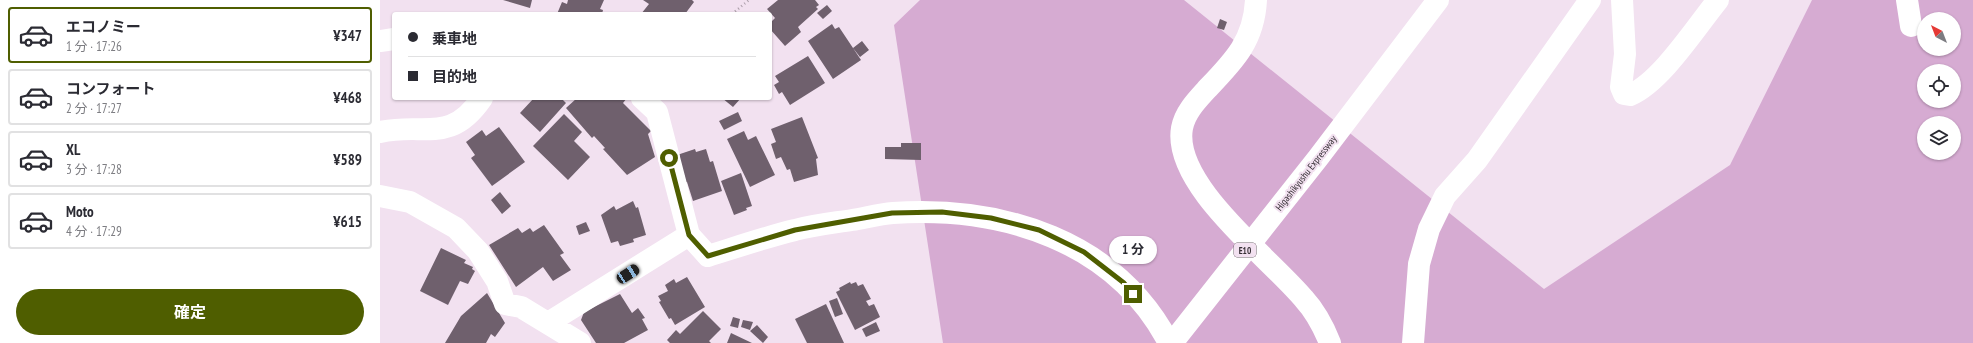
<!DOCTYPE html>
<html lang="ja">
<head>
<meta charset="utf-8">
<style>
	:root { --surface:#fff; --page:#f2f2f3; --text:#2b2b33; --muted:#7c7c81; --line:#e1e1e2; --accent:#4f5e00 }
	body { margin:0; font-family:"PT Sans Narrow","Noto Sans JP",sans-serif; background:var(--page); color:var(--text); height:100vh; display:flex; flex-direction:column; font-size:15px; white-space:nowrap }
	* { box-sizing:border-box; margin:0 }
	p { font-size:13px; color:var(--muted) }
	.icon { flex:none; width:22px; height:22px; fill:none; stroke:currentColor; stroke-width:2; stroke-linecap:round; stroke-linejoin:round }
	.map { position:relative; flex:1; overflow:hidden }
	.panel { display:flex; flex-direction:column; background:var(--surface); width:380px }
	.panel>* { flex:none }
	.hud { position:absolute; left:12px; top:12px; width:380px; height:88px; border-radius:4px; box-shadow:0 1px 3px #0004; display:grid; align-content:center; height:88px; padding:0 16px; background:var(--surface) }
	.needle { width:26px; rotate:318deg }
	.fabs { position:absolute; left:1537px; top:12px; display:grid; gap:8px }
	.fabs a { display:grid; place-items:center; width:44px; height:44px; border-radius:50%; background:var(--surface); box-shadow:0 1px 3px #0004; font-size:20px }
	.end { position:absolute; width:18px; height:18px; margin:-9px; border:5px solid #4f5e00; background:#fff; box-shadow:0 0 0 2px #fff }
	.from { border-radius:50% }
	.bubble { position:absolute; height:28px; border-radius:14px; background:var(--surface); box-shadow:0 1px 3px #0004; font-size:13px; font-weight:700; line-height:28px; text-align:center }
	.car { position:absolute; width:12px; height:24px; margin:-12px -6px; border-radius:5px; box-shadow:0 0 3px 1px #0007; background:linear-gradient(#222 24%,#8ab4d8 0 40%,#222 0 76%,#8ab4d8 0 86%,#222 0) }
	.hud b { display:flex; align-items:center; gap:14px; height:38px; font-size:15px }
	.hud b+b { border-top:1px solid var(--line) }
	.hud i { width:10px; height:10px; background:var(--text) }
	ul { padding:7px 0 0; list-style:none }
	li { display:flex; align-items:center; gap:12px; height:56px; margin:0 8px 6px; padding:0 8px; border:2px solid var(--line); border-radius:4px }
	li div { flex:1 }
	li b { display:block; font-size:15px }
	li em { font-style:normal; font-weight:700 }
	li.current { border-color:var(--accent) }
	li>.icon { width:36px; height:36px; stroke-width:1.5 }
	.primary-button { display:flex; gap:8px; margin-top:auto; padding:8px 16px }
	.primary-button a { flex:1; height:46px; border-radius:24px; background:var(--accent); color:#fff; font-size:16px; font-weight:700; line-height:46px; text-align:center }
	main { display:flex; flex:1; min-height:0 }
	.map>svg:first-child { display:block }
</style>
</head>
<body>
<main>
<section class="panel">
<ul>
<li class="current"><svg class="icon" aria-label="car" viewBox="0 0 24 24"><path d="M5 17H2v-5l4-1 3-4h7l3 4 3 1v5h-3M9 17h6M6 11h13"/><circle cx="7" cy="17" r="2"/><circle cx="17" cy="17" r="2"/></svg><div><b>エコノミー</b><p>1 分 · 17:26</p></div><em>¥347</em></li>
<li><svg class="icon" aria-label="car" viewBox="0 0 24 24"><path d="M5 17H2v-5l4-1 3-4h7l3 4 3 1v5h-3M9 17h6M6 11h13"/><circle cx="7" cy="17" r="2"/><circle cx="17" cy="17" r="2"/></svg><div><b>コンフォート</b><p>2 分 · 17:27</p></div><em>¥468</em></li>
<li><svg class="icon" aria-label="car" viewBox="0 0 24 24"><path d="M5 17H2v-5l4-1 3-4h7l3 4 3 1v5h-3M9 17h6M6 11h13"/><circle cx="7" cy="17" r="2"/><circle cx="17" cy="17" r="2"/></svg><div><b>XL</b><p>3 分 · 17:28</p></div><em>¥589</em></li>
<li><svg class="icon" aria-label="car" viewBox="0 0 24 24"><path d="M5 17H2v-5l4-1 3-4h7l3 4 3 1v5h-3M9 17h6M6 11h13"/><circle cx="7" cy="17" r="2"/><circle cx="17" cy="17" r="2"/></svg><div><b>Moto</b><p>4 分 · 17:29</p></div><em>¥615</em></li>
</ul>
<div class="primary-button"><a>確定</a></div>
</section>
<div class="map">
<svg width="1593" height="343" viewBox="0 0 1593 343">
	<rect width="100%" height="100%" fill="#f2e1f0"/>
	<path fill="#d6abd2" fill-rule="evenodd" d="M540 0H804L1164 289 1350 165 1432 0H1593V343H563L514 25ZM1544 19H1574V49H1544ZM1544 71H1574V101H1544ZM1544 123H1574V153H1544Z"/>
	<path fill="#6f606d" d="M123 0H152L150 8Z
		M188 0H224L220 9 223 10 222 14H177L182 2 187 4Z
		M263 0H312L314 2 305 14H261L269 4Z
		M398 0H435L439 5 436 7 438 9 418 27 421 32 405 46 390 29V23L395 18 387 9Z
		M447 5 452 11 443 19 437 13Z
		M840 19 847 22 844 30 837 28Z
		M452 24 455 29 459 27 481 60 453 79 428 41Z
		M482 41 489 50 480 57 473 48Z
		M428 56 445 83 410 105 402 92 399 94 394 85 399 82 395 76Z
		M154 98H181L186 103 160 132 140 113Z
		M197 98H247L243 103 271 131 268 134 275 157 247 175 223 149 225 148 214 136 212 138 186 108Z
		M342 98H361L353 107Z
		M358 112 362 121 344 130 339 121Z
		M184 114 202 132 194 141 210 157 188 180 153 146Z
		M422 117 438 158 436 159 438 175 414 182 410 169 407 170 401 157 396 159 391 144 396 142 391 129Z
		M119 127 145 162 112 186 91 158 95 155 86 142 102 130 106 136Z
		M364 131 368 140 376 136 395 175 370 187 347 139Z
		M521 143H541V160L505 159V147H521Z
		M315 149 316 152 326 149 330 162 333 161 342 191 313 201 307 182 304 183 294 156Z
		M361 173 372 206 366 208 367 210 354 215 341 181Z
		M120 192 131 206 122 214 111 200Z
		M253 201 256 208 258 207 266 235 253 239 254 242 240 246 238 241 231 243 221 215 234 206 236 210Z
		M206 222 210 231 199 235 196 226Z
		M164 225 184 253 180 255 191 270 173 281 163 267 136 287 109 245 138 228 142 233 150 228 153 232Z
		M61 248 86 260 84 263 93 267 92 269 95 271 88 284 80 281 68 305 40 291Z
		M307 277 325 307 295 325 291 318 289 319 279 302 281 301 278 296 288 291 285 285 294 279 296 283Z
		M470 282 471 284 476 282 478 286 483 284 491 299 486 301 489 306 494 304 500 317 475 330 456 292 460 290 459 288Z
		M107 293 125 323 115 337 111 334 106 343H65L81 316Z
		M240 294 252 313 258 308 265 318 262 319 268 330 244 343H216L201 320 204 312Z
		M457 298 463 314 455 317 449 301Z
		M446 304 464 343H427L415 319Z
		M323 311 341 329 329 341 331 343H290L287 340 296 330 300 334Z
		M353 317 360 319 358 328 350 326Z
		M363 320 373 322 370 330 361 327Z
		M496 322 500 331 486 337 482 329Z
		M377 325 388 337 383 343 370 331Z
		M351 333 372 343H347Z"/>
	<g fill="none" stroke-linecap="round" stroke-linejoin="round">
		<path stroke="#ab9ea9" stroke-width="2.5" stroke-dasharray="1 3" stroke-linecap="butt" d="M352 14 369 0"/>
		<path stroke="#fff" stroke-width="22" d="M876 0C874 40 855 60 828 88 817 100 805 112 802 128 792 185 890 258 924 299 935 311 944 328 950 343
			M1242 0 1245 54 1241 87 1244 94 1250 95C1281 82 1316 27 1338 0
			M1527 0 1531 26
			M0 41 14 39
			M262 98 277 112 309 235
			M0 132C44 122 70 145 102 98
			M0 196 30 202 76 228 98 251 117 281 125 304 141 307 200 343
			M168 323 309 235 328 256C357 247 386 237 415 230 433 225 453 223 472 220 485 218 499 214 513 213 623 206 735 240 789 343
			M1033 343 1039 264 1049 229 1065 196 1097 160 1210 0"/>
		<path stroke="#fff" stroke-width="22" d="M792 343 938 158 1058 0"/>
	</g>
	<g fill="none" stroke-linecap="round" stroke-linejoin="round">
		<path stroke="#4f5e00" stroke-width="5" d="M289 158 309 235 328 256 415 230 512 213 562 212 611 218 659 230 704 252 744 283 753 294"/>
	</g>
	<g text-anchor="middle" dominant-baseline="central" stroke-width="4" stroke-linejoin="round" paint-order="stroke">
		<rect fill="#f2e1f0" stroke="#6e646c" stroke-width="1" x="854" y="243" width="22" height="14" rx="3"/>
		<g font-size="9" font-weight="bold" fill="#352e34">
			<text x="865" y="250">E10</text>
		</g>
		<g font-size="10" fill="#352e34" stroke="#f2e1f0">
			<text transform="translate(926 173) rotate(-52)">Higashikyushu Expressway</text>
		</g>
	</g>
</svg>
<div class="fabs">
<a><svg class="needle" viewBox="-14 -14 28 28"><path d="M0-13l5 13h-10z" fill="#e53935"/><path d="M0 13l5-13h-10z" fill="#7c7c81"/></svg></a>
<a><svg class="icon" aria-label="locate" viewBox="0 0 24 24"><circle cx="12" cy="12" r="6"/><path d="M12 2v4M12 18v4M2 12h4M18 12h4"/></svg></a>
<a><svg class="icon" aria-label="layers" viewBox="0 0 24 24"><path d="M12 4l9 5-9 5-9-5zM3 14l9 5 9-5"/></svg></a>
</div>
<i class="end from" style="left:289px;top:158px"></i>
<i class="end" style="left:753px;top:294px"></i>
<div class="bubble" style="left:729px;top:236px;width:48px">1 分</div>
<i class="car" style="left:248px;top:274px;rotate:57deg"></i>
<div class="hud">
<b><i class="from"></i>乗車地</b>
<b><i></i>目的地</b>
</div>
</div>
</main>
</body>
</html>
